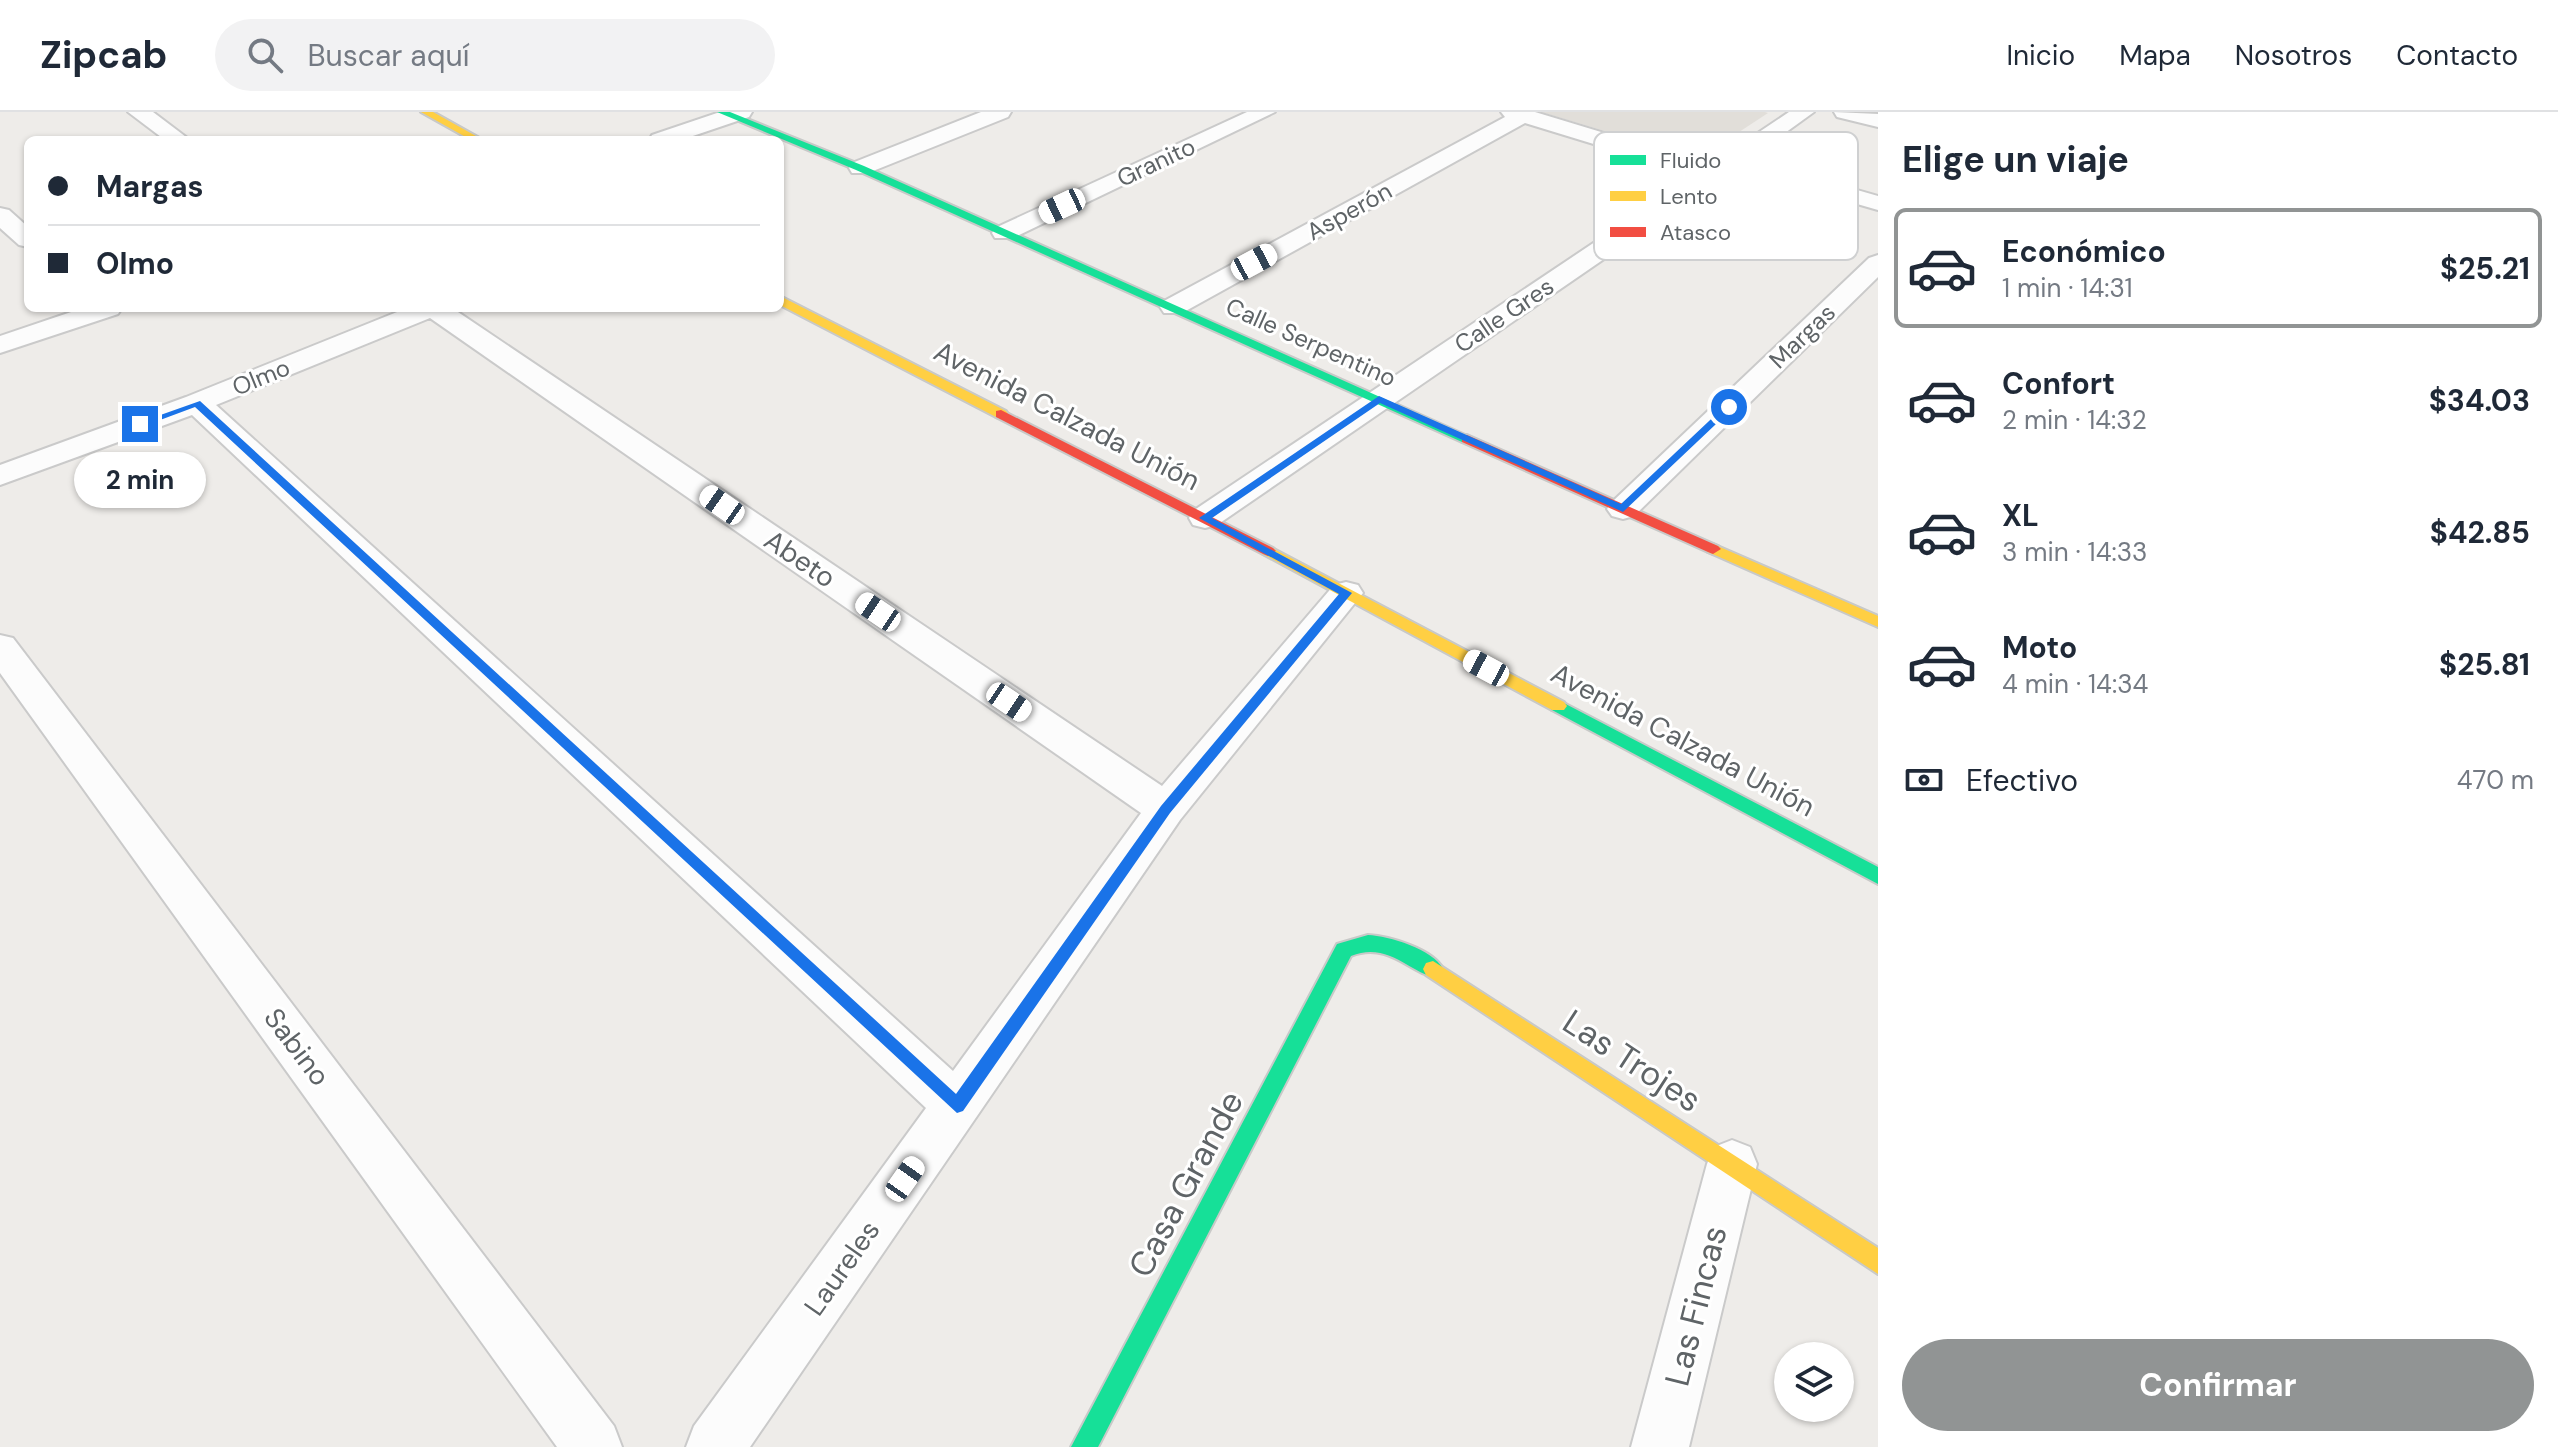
<!DOCTYPE html>
<html lang="es">
<head>
<meta charset="utf-8">
<style>
	:root { --surface:#fff; --page:#f2f2f3; --text:#1f2937; --muted:#747a83; --line:#e0e1e3; --accent:#919494 }
	body { margin:0; font-family:"DM Sans",sans-serif; background:var(--page); color:var(--text); height:100vh; display:flex; flex-direction:column; font-size:30px; white-space:nowrap }
	* { box-sizing:border-box; margin:0 }
	p { font-size:26px; color:var(--muted) }
	.icon { flex:none; width:44px; height:44px; fill:none; stroke:currentColor; stroke-width:2; stroke-linecap:round; stroke-linejoin:round }
	.map { position:relative; flex:1; overflow:hidden }
	.details { display:flex; flex-direction:column; background:var(--surface); width:680px }
	.details>* { flex:none }
	.guide { position:absolute; left:24px; top:24px; width:760px; height:176px; border-radius:12px; box-shadow:0 2px 6px #0004; display:grid; align-content:center; height:176px; padding:0 24px; background:var(--surface) }
	.fabs { position:absolute; left:1774px; top:1230px; display:grid; gap:16px }
	.fabs a { display:grid; place-items:center; width:80px; height:80px; border-radius:50%; background:var(--surface); box-shadow:0 2px 6px #0004; font-size:40px }
	.end { position:absolute; width:36px; height:36px; margin:-18px; border:10px solid #1a73e8; background:#fff; box-shadow:0 0 0 4px #fff }
	.from { border-radius:50% }
	.bubble { position:absolute; height:56px; border-radius:28px; background:var(--surface); box-shadow:0 2px 6px #0004; font-size:26px; font-weight:700; line-height:56px; text-align:center }
	.car { position:absolute; width:24px; height:48px; margin:-24px -12px; border-radius:10px; box-shadow:0 0 6px 2px #0007; background:linear-gradient(#fff 24%,#345 0 40%,#fff 0 76%,#345 0 86%,#fff 0) }
	.guide b { display:flex; align-items:center; gap:28px; height:76px; font-size:30px }
	.guide b+b { border-top:2px solid var(--line) }
	.guide i { width:20px; height:20px; background:var(--text) }
	ul { padding:0; list-style:none }
	li { display:flex; align-items:center; gap:24px; height:120px; margin:0 16px 12px; padding:0 8px; border:4px solid transparent; border-radius:12px }
	li div { flex:1 }
	li b { display:block; font-size:30px }
	li em { font-style:normal; font-weight:700 }
	li.selected { border-color:var(--accent) }
	li>.icon { width:72px; height:72px; stroke-width:1.5 }
	h2 { padding:0 24px; font-size:36px; line-height:96px }
	.pay { display:flex; align-items:center; gap:20px; height:88px; padding:0 24px; font-size:30px }
	.pay p { margin-inline-start:auto }
	.button { display:flex; gap:16px; margin-top:auto; padding:16px 24px }
	.button a { flex:1; height:92px; border-radius:48px; background:var(--accent); color:#fff; font-size:32px; font-weight:700; line-height:92px; text-align:center }
	header { display:flex; align-items:center; gap:48px; box-sizing:border-box; height:112px; padding:0 40px; background:var(--surface); border-bottom:2px solid var(--line) }
	header strong { font-size:38px }
	nav { display:flex; gap:44px; margin-inline-start:auto; font-size:28px }
	.search { width:560px; height:72px; background:var(--page); display:flex; align-items:center; gap:20px; box-sizing:border-box; padding:0 28px; border-radius:44px; color:var(--muted); font-size:30px }
	main { display:flex; flex:1; min-height:0 }
	.map>svg:first-child { display:block }
</style>
</head>
<body>
<header>
<strong>Zipcab</strong>
<div class="search"><svg class="icon" aria-label="search" viewBox="0 0 24 24"><circle cx="10" cy="10" r="6"/><path d="M15 15l6 6"/></svg>Buscar aquí</div>
<nav><a>Inicio</a><a>Mapa</a><a>Nosotros</a><a>Contacto</a></nav>
</header>
<main>
<div class="map">
<svg width="1878" height="1335" viewBox="0 0 1878 1335">
	<rect width="100%" height="100%" fill="#eeece9"/>
	<path fill="#e1ded9" d="M1541 0H1765L1768 1 1701 45 1689 44Z"/>
	<g fill="none" stroke-linecap="round" stroke-linejoin="round">
		<g stroke="#cacaca" stroke-width="4">
			<path id="street" d="M128 0H153L190 28H165Z
				M720 0H752L749 5 681 28H649L652 23Z
				M981 0H1011L1008 5 868 61H852L849 56 852 51Z
				M1247 0H1275L1013 126H995L992 121 995 116Z
				M1501 0H1535L1710 53 1789 0H1814L1749 47 1878 84V98L1735 57 1217 413 1205 416 1193 413 1189 406 1193 399 1695 63 1525 11 1182 201H1164L1160 195 1164 189 1505 5Z
				M1834 0 1878 2V15L1837 5Z
				M0 96 9 98 28 115V135L19 133 0 116Z
				M1878 143V165L1634 404 1623 407 1612 404 1607 397 1612 390 1869 146Z
				M83 196H122L118 202 0 241V224Z
				M407 196H452L1162 674 1334 473 1346 470 1358 473 1363 481 1180 708 750 1335H686L694 1314 926 996 192 303 0 373V353L186 285ZM430 206 1141 701 953 959 216 293Z
				M0 523 13 526 614 1314 622 1335H557L0 561Z
				M1732 1028 1750 1035 1757 1052 1689 1335H1631L1707 1052 1714 1035Z"/>
		</g>
		<g stroke="#c8c9c8" stroke-width="4">
			<path id="fast" d="M717 0H730L864 54 1474 327 1472 330H1462L856 58Z
				M1558 588 1878 755V772L1552 598 1549 594Z
				M1368 823C1389 824 1433 837 1443 857L1440 863C1417 871 1393 827 1351 844L1098 1335H1071L1337 832Z"/>
		</g>
		<g stroke="#c8c9c8" stroke-width="4">
			<path id="slow" d="M421 0H433L483 28H471Z
				M780 184 1006 299 1008 302 1001 306 996 305 780 193Z
				M1713 432 1878 504V515L1708 440 1705 437Z
				M1268 434 1564 590 1567 594 1564 598H1552L1263 442V436Z
				M1433 849 1878 1136V1162L1426 863 1423 857 1426 851Z"/>
		</g>
		<g stroke="#c8c9c8" stroke-width="4">
			<path id="jam" d="M1001 298 1273 436 1276 439 1268 444 1263 442 996 305V299Z
				M1467 323 1718 434 1721 437 1713 442 1708 440 1462 330V324Z"/>
		</g>
		<use href="#street" fill="#fcfcfc" fill-rule="evenodd"/>
		<use href="#fast" fill="#16e098" fill-rule="evenodd"/>
		<use href="#slow" fill="#ffcf43" fill-rule="evenodd"/>
		<use href="#jam" fill="#f24e42" fill-rule="evenodd"/>
	</g>
	<path fill="#1a73e8" d="M1379 284 1621 392 1726 293 1734 295 1623 400 1380 291 1212 406 1352 481 1170 701 963 999 957 1001 195 295 144 314 135 312 200 289 956 982 1161 694 1339 482 1199 406Z"/>
	<g text-anchor="middle" dominant-baseline="central" stroke-width="6" stroke-linejoin="round" paint-order="stroke">
		<g font-size="24" fill="#5f6467" stroke="#fff">
			<text transform="translate(1156 50) rotate(-25)">Granito</text>
			<text transform="translate(1349 99) rotate(-29)">Asperón</text>
			<text transform="translate(1504 203) rotate(-34)">Calle Gres</text>
			<text transform="translate(1802 224) rotate(-44)">Margas</text>
			<text transform="translate(1311 230) rotate(24)">Calle Serpentino</text>
			<text transform="translate(261 265) rotate(-22)">Olmo</text>
		</g>
		<g font-size="28" fill="#5f6467" stroke="#fff">
			<text transform="translate(1067 304) rotate(27)">Avenida Calzada Unión</text>
			<text transform="translate(800 447) rotate(34)">Abeto</text>
			<text transform="translate(1683 628) rotate(28)">Avenida Calzada Unión</text>
			<text transform="translate(297 935) rotate(53)">Sabino</text>
			<text transform="translate(842 1156) rotate(-55)">Laureles</text>
		</g>
		<g font-size="34" fill="#5f6467" stroke="#fff">
			<text transform="translate(1632 949) rotate(33)">Las Trojes</text>
			<text transform="translate(1186 1072) rotate(-62)">Casa Grande</text>
			<text transform="translate(1696 1194) rotate(-76)">Las Fincas</text>
		</g>
	</g>
	<rect x="1594" y="20" width="264" height="128" rx="12" fill="#fff" stroke="#cfd0d1" stroke-width="2"/>
	<rect x="1610" y="43" width="36" height="10" fill="#16e098"/>
	<rect x="1610" y="79" width="36" height="10" fill="#ffcf43"/>
	<rect x="1610" y="115" width="36" height="10" fill="#f24e42"/>
	<g font-size="22" fill="#5f6467">
		<text x="1660" y="56">Fluido</text>
		<text x="1660" y="92">Lento</text>
		<text x="1660" y="128">Atasco</text>
	</g>
</svg>
<div class="fabs">
<a><svg class="icon" aria-label="layers" viewBox="0 0 24 24"><path d="M12 4l9 5-9 5-9-5zM3 14l9 5 9-5"/></svg></a>
</div>
<i class="end from" style="left:1729px;top:295px"></i>
<i class="end" style="left:140px;top:312px"></i>
<div class="bubble" style="left:74px;top:340px;width:132px">2 min</div>
<i class="car" style="left:1062px;top:94px;rotate:245deg"></i>
<i class="car" style="left:1254px;top:150px;rotate:62deg"></i>
<i class="car" style="left:722px;top:393px;rotate:305deg"></i>
<i class="car" style="left:878px;top:500px;rotate:304deg"></i>
<i class="car" style="left:1486px;top:556px;rotate:298deg"></i>
<i class="car" style="left:1009px;top:590px;rotate:124deg"></i>
<i class="car" style="left:905px;top:1067px;rotate:35deg"></i>
<div class="guide">
<b><i class="from"></i>Margas</b>
<b><i></i>Olmo</b>
</div>
</div>
<section class="details">
<h2>Elige un viaje</h2>
<ul>
<li class="selected"><svg class="icon" aria-label="car" viewBox="0 0 24 24"><path d="M5 17H2v-5l4-1 3-4h7l3 4 3 1v5h-3M9 17h6M6 11h13"/><circle cx="7" cy="17" r="2"/><circle cx="17" cy="17" r="2"/></svg><div><b>Económico</b><p>1 min · 14:31</p></div><em>$25.21</em></li>
<li><svg class="icon" aria-label="car" viewBox="0 0 24 24"><path d="M5 17H2v-5l4-1 3-4h7l3 4 3 1v5h-3M9 17h6M6 11h13"/><circle cx="7" cy="17" r="2"/><circle cx="17" cy="17" r="2"/></svg><div><b>Confort</b><p>2 min · 14:32</p></div><em>$34.03</em></li>
<li><svg class="icon" aria-label="car" viewBox="0 0 24 24"><path d="M5 17H2v-5l4-1 3-4h7l3 4 3 1v5h-3M9 17h6M6 11h13"/><circle cx="7" cy="17" r="2"/><circle cx="17" cy="17" r="2"/></svg><div><b>XL</b><p>3 min · 14:33</p></div><em>$42.85</em></li>
<li><svg class="icon" aria-label="car" viewBox="0 0 24 24"><path d="M5 17H2v-5l4-1 3-4h7l3 4 3 1v5h-3M9 17h6M6 11h13"/><circle cx="7" cy="17" r="2"/><circle cx="17" cy="17" r="2"/></svg><div><b>Moto</b><p>4 min · 14:34</p></div><em>$25.81</em></li>
</ul>
<div class="pay"><svg class="icon" aria-label="cash" viewBox="0 0 24 24"><path d="M3 7h18v10H3z"/><circle cx="12" cy="12" r="2"/></svg>Efectivo<p>470 m</p></div>
<div class="button"><a>Confirmar</a></div>
</section>
</main>
</body>
</html>
